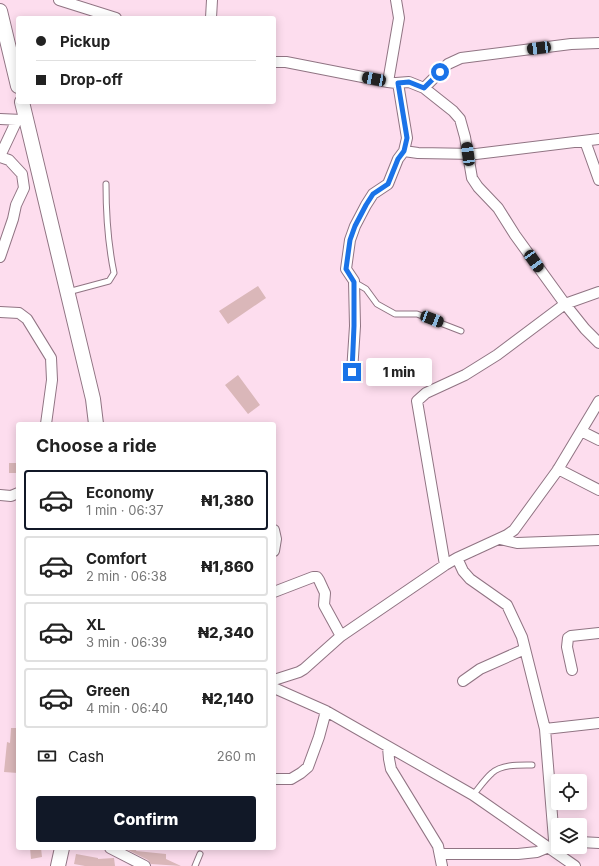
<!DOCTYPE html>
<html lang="en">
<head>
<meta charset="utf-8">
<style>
	:root { --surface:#fff; --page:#f6f6f6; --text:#222; --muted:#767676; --line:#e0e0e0; --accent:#111827 }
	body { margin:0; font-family:Inter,sans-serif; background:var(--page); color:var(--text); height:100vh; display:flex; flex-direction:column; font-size:15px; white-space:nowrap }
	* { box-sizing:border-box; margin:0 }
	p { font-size:13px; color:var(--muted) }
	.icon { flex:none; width:22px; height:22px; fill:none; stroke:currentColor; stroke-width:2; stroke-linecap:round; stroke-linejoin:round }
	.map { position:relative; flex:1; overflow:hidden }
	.details { position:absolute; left:16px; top:422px; width:260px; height:428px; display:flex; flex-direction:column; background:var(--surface); border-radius:4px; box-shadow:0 2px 10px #0003 }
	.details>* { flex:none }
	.hud { position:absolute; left:16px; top:16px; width:260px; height:88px; border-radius:4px; box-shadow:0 2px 10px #0003; display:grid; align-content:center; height:88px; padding:0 20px; background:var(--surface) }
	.controls { position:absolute; left:551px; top:774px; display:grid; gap:8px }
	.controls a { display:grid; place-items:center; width:36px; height:36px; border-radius:4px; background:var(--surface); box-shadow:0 2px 10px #0003; font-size:20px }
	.end { position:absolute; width:18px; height:18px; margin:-9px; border:5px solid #1a73e8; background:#fff; box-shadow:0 0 0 2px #fff }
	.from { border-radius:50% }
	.bubble { position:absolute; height:28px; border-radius:4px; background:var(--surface); box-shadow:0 2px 10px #0003; font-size:13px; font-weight:800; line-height:28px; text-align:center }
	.car { position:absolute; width:12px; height:24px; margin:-12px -6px; border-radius:5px; box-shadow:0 0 3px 1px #0007; background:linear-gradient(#222 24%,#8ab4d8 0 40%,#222 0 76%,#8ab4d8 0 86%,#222 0) }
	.hud b { display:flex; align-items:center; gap:14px; height:38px; font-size:15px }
	.hud b+b { border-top:1px solid var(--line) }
	.hud i { width:10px; height:10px; background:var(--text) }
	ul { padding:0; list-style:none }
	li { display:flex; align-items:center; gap:12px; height:60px; margin:0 8px 6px; padding:0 12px; border:2px solid var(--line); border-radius:4px }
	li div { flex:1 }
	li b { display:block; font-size:15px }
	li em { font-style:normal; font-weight:800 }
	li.on { border-color:var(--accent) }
	li>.icon { width:36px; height:36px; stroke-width:1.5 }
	h2 { padding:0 20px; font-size:18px; line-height:48px }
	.pay { display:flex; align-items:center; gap:10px; height:44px; padding:0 20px; font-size:15px }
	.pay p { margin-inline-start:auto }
	.action { display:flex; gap:8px; margin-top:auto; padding:8px 20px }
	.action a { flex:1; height:46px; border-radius:4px; background:var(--accent); color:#fff; font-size:16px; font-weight:800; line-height:46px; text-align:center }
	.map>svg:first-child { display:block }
</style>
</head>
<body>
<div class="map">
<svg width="599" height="866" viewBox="0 0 599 866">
	<rect width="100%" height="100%" fill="#fdddee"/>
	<path fill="#dab7b9" d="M258 286 266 298 228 324 219 311Z
		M238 375 260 405 248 414 225 385Z
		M9 463H18V473H9Z
		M11 728H18L17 743H18V773L4 772 7 742 10 743Z
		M30 848H41L42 857 31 859Z
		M124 848H137L136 851 166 854V859L181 866 151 864 148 860Z
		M76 854 98 858V859L114 858 115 866H85L74 864Z"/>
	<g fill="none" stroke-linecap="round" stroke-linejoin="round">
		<g stroke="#907483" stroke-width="7">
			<path id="lane" d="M354 282 366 289 377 304 395 314H417L461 331
				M68 292 109 281 114 273C108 244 106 215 106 184
				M473 795C479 788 485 779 492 773 502 764 520 765 532 765
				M195 866 200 854"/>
		</g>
		<g stroke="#907483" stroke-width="12">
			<path id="street" d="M59 0 116 18
				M211 18 212 0
				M274 62H286L388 82 396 83 409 82 424 88 453 111 460 119 465 137 472 178 478 187 498 208 515 235 565 304 585 329 599 343
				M388 82 399 18 396 0
				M424 88 448 64 461 58 571 44 599 43
				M0 119 22 120
				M585 141 599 180
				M404 151 418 153 476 154 599 139
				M0 156 17 120
				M0 157 9 160 22 174 24 188 16 205 13 219 0 257
				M0 312 19 313 27 319 51 358 52 380 46 424
				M352 372 355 326 354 281 346 269 350 240 355 226 366 205 373 194 388 184 398 159 404 151 407 138 398 83
				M581 431 599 440
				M558 469 599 490
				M0 495 11 496 18 493
				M274 530 276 539 274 551
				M500 539 517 543 599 540
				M457 558 463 571 470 579 507 605 522 637 545 729 555 852
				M445 565 417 401 426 393 465 375 497 355 565 304 599 292
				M274 592 313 577H317L319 580 325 593 324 605 341 636
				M572 670 567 647 568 638 571 636 599 633
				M274 680 299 672 304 669 341 636 445 565 457 558 507 535 514 530 557 471 599 401
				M463 681 480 669 525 649
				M274 688 326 711 473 795 575 866
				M545 729 599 723
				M388 747 389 759 391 769 438 846 442 866
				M274 779H291L301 773 308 767 319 737 326 711
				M580 842 599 843
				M110 848 145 866
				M440 854H518L537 852 549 847"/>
		</g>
		<g stroke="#907483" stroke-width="16">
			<path id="secondary" d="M0 11 18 86
				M22 102 93 399 96 424
				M58 866 62 848"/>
		</g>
		<use href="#lane" stroke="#fff" stroke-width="5"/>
		<use href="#street" stroke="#fff" stroke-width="10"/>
		<use href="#secondary" stroke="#fff" stroke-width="14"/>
	</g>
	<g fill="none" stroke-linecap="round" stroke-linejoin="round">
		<path stroke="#1a73e8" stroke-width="5" d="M352 372 354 326V282L346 269 350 240 355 226 366 205 373 194 388 184 398 159 404 151 407 138 398 83 409 82 424 88 440 72"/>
	</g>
</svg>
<div class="controls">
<a><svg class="icon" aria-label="locate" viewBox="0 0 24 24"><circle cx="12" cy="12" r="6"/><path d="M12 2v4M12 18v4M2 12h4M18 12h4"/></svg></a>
<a><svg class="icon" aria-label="layers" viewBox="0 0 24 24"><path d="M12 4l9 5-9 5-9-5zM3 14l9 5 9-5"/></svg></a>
</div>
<i class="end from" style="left:440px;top:72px"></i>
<i class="end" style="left:352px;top:372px"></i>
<div class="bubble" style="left:366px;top:358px;width:66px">1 min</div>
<i class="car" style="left:539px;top:48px;rotate:263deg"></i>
<i class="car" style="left:374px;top:79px;rotate:281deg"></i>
<i class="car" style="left:468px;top:154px;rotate:352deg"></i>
<i class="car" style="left:534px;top:261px;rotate:145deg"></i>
<i class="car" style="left:432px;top:319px;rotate:111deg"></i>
<div class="hud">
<b><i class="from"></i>Pickup</b>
<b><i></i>Drop-off</b>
</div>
<section class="details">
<h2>Choose a ride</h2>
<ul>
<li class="on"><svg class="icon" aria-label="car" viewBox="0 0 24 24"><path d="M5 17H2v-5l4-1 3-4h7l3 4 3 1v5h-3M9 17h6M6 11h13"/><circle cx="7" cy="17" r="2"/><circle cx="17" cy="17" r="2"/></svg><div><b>Economy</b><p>1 min · 06:37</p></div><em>₦1,380</em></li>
<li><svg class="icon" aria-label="car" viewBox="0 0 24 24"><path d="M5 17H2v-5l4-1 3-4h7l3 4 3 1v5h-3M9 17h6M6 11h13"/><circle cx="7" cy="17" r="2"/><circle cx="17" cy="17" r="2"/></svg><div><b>Comfort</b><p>2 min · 06:38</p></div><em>₦1,860</em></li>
<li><svg class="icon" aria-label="car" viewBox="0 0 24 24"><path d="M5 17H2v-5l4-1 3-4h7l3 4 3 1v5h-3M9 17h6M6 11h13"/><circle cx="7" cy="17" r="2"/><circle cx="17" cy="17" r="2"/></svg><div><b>XL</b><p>3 min · 06:39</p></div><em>₦2,340</em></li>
<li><svg class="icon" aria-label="car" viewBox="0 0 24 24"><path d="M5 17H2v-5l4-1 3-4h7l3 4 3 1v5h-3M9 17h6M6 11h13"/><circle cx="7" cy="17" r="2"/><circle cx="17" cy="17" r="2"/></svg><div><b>Green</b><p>4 min · 06:40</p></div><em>₦2,140</em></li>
</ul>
<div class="pay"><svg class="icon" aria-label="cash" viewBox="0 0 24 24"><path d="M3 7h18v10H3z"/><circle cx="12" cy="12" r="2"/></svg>Cash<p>260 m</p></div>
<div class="action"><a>Confirm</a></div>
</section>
</div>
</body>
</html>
